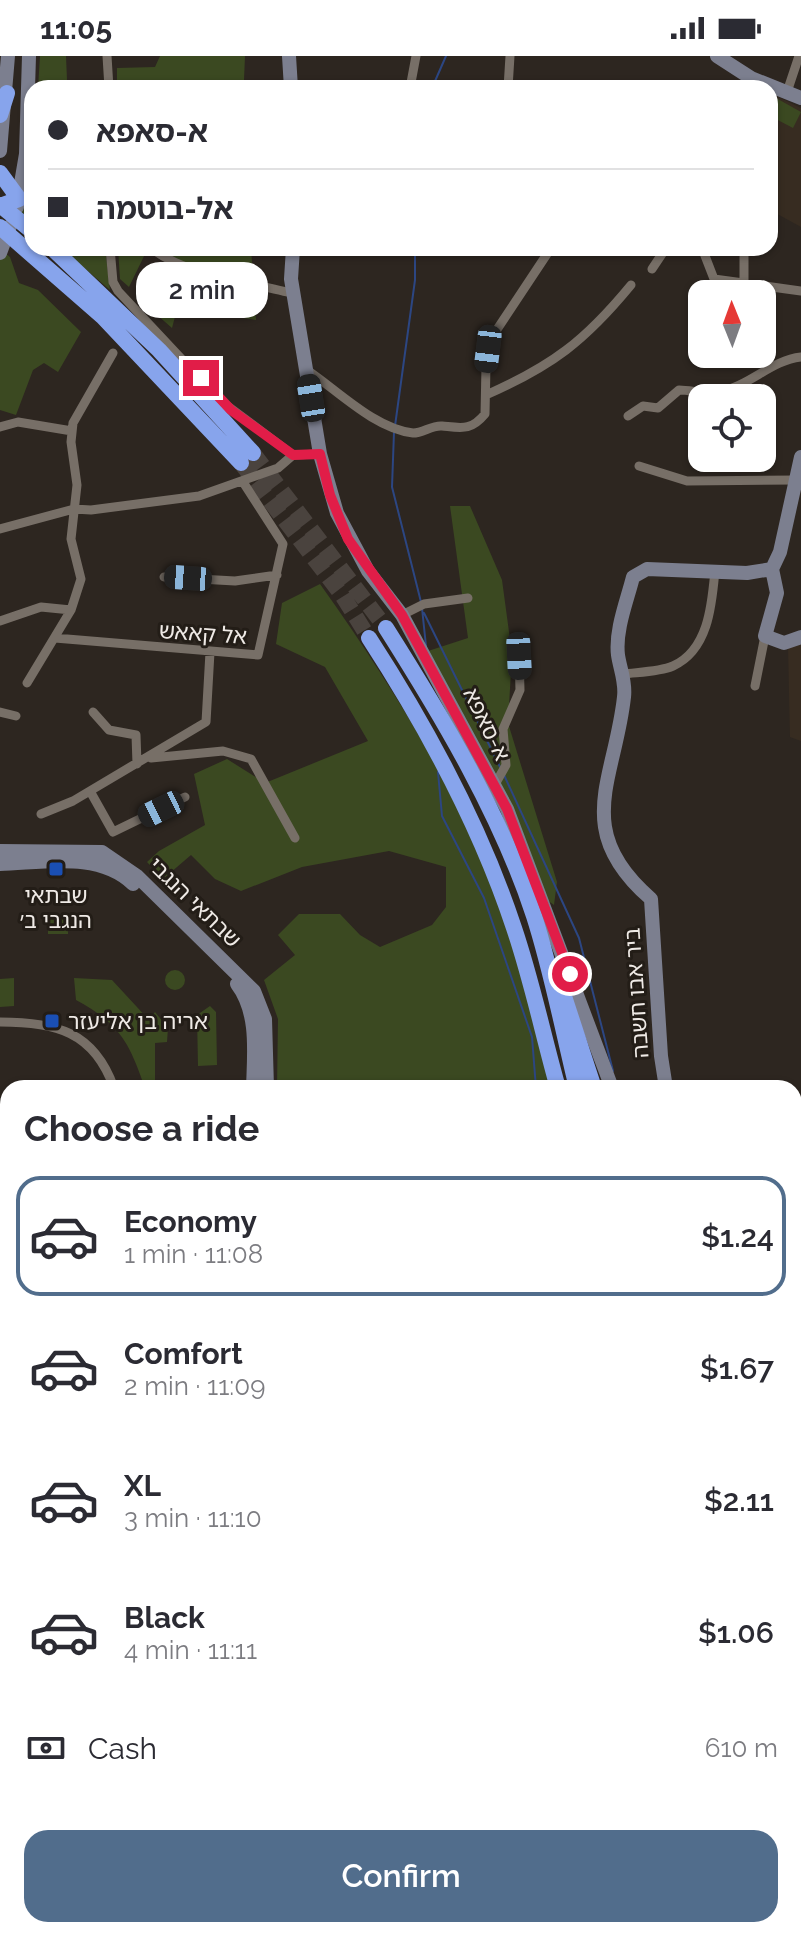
<!DOCTYPE html>
<html lang="en">
<head>
<meta charset="utf-8">
<style>
	:root { --surface:#fff; --page:#f2f2f3; --text:#2b2b33; --muted:#7c7c81; --line:#e1e1e2; --accent:#516d8c }
	body { margin:0; font-family:Raleway,"Noto Sans Hebrew",sans-serif; background:var(--page); color:var(--text); height:100vh; display:flex; flex-direction:column; font-size:30px; white-space:nowrap }
	* { box-sizing:border-box; margin:0 }
	p { font-size:26px; color:var(--muted) }
	.icon { flex:none; width:44px; height:44px; fill:none; stroke:currentColor; stroke-width:2; stroke-linecap:round; stroke-linejoin:round }
	.map { position:relative; flex:1; overflow:hidden }
	.side { position:absolute; left:0px; top:1024px; width:802px; height:858px; display:flex; flex-direction:column; background:var(--surface); border-radius:24px 24px 0 0; box-shadow:0 2px 6px #0004 }
	.side>* { flex:none }
	.guide { position:absolute; left:24px; top:24px; width:754px; height:176px; border-radius:24px; box-shadow:0 2px 6px #0004; display:grid; align-content:center; height:176px; padding:0 24px; background:var(--surface) }
	.needle { width:52px; rotate:359deg }
	.buttons { position:absolute; left:688px; top:224px; display:grid; gap:16px }
	.buttons a { display:grid; place-items:center; width:88px; height:88px; border-radius:16px; background:var(--surface); box-shadow:0 2px 6px #0004; font-size:40px }
	.end { position:absolute; width:36px; height:36px; margin:-18px; border:10px solid #e11d48; background:#fff; box-shadow:0 0 0 4px #fff }
	.from { border-radius:50% }
	.bubble { position:absolute; height:56px; border-radius:24px; background:var(--surface); box-shadow:0 2px 6px #0004; font-size:26px; font-weight:600; line-height:56px; text-align:center }
	.car { position:absolute; width:24px; height:48px; margin:-24px -12px; border-radius:10px; box-shadow:0 0 6px 2px #0007; background:linear-gradient(#222 24%,#8ab4d8 0 40%,#222 0 76%,#8ab4d8 0 86%,#222 0) }
	.guide b { display:flex; align-items:center; gap:28px; height:76px; font-size:30px }
	.guide b+b { border-top:2px solid var(--line) }
	.guide i { width:20px; height:20px; background:var(--text) }
	ul { padding:0; list-style:none }
	li { display:flex; align-items:center; gap:24px; height:120px; margin:0 16px 12px; padding:0 8px; border:4px solid transparent; border-radius:24px }
	li div { flex:1 }
	li b { display:block; font-size:30px }
	li em { font-style:normal; font-weight:600 }
	li.current { border-color:var(--accent) }
	li>.icon { width:72px; height:72px; stroke-width:1.5 }
	h2 { padding:0 24px; font-size:36px; line-height:96px }
	.pay { display:flex; align-items:center; gap:20px; height:88px; padding:0 24px; font-size:30px }
	.pay p { margin-inline-start:auto }
	.action { display:flex; gap:16px; margin-top:auto; padding:16px 24px }
	.action a { flex:1; height:92px; border-radius:24px; background:var(--accent); color:#fff; font-size:32px; font-weight:600; line-height:92px; text-align:center }
	.status { display:flex; justify-content:space-between; align-items:center; height:56px; padding:0 40px; background:var(--surface); direction:ltr }
	.status svg { height:22px; fill:currentColor }
	.map>svg:first-child { display:block }
</style>
</head>
<body>
<div class="status"><b>11:05</b><svg viewBox="0 0 49 12"><path d="M0 12V9h3v3zM5 12V6h3v6zM10 12V3h3v9zM15 12V0h3v12zM26 1h20v11H26zM47 4h2v5h-2z"/></svg></div>
<div class="map">
<svg width="801" height="1881" viewBox="0 0 801 1881">
	<rect width="100%" height="100%" fill="#2d2620"/>
	<path fill="#372c21" d="M770 37 801 52V171L770 154Z
		M801 585V685L790 681 788 592Z
		M0 1052H8V1179H0Z"/>
	<path fill="#3b4921" d="M40 0H66L67 24H101V32H38Z
		M160 0H245L244 24H219L218 32H117V12L155 11Z
		M776 42 801 56 793 72 770 60Z
		M32 90V167L19 157Z
		M61 192H105L110 234Z
		M118 192H251L256 264 231 260 229 240 185 223 172 272 156 258 173 201 147 194 129 231 120 223Z
		M4 196 10 201 19 227 38 234 81 276 58 316 44 307 33 314 16 359 0 354V204Z
		M450 450H470L502 524 512 598 508 667 557 826 554 849 547 844 513 760 428 595 468 582Z
		M320 528C385 619 445 715 490 817 519 886 537 961 561 1032H277L278 963 264 924 295 899 278 879 299 858H340L360 879 380 891 432 869 446 851V811L389 795 302 811 241 835 215 823 191 799 163 823 147 806 159 795 205 769 194 718 227 703 265 727 368 685 325 611 276 588 282 547Z
		M48 863H68V878H48Z
		M165 924a10 10 0 1 1 20 0a10 10 0 1 1-20 0Z
		M14 922V950L0 951V923Z
		M74 922 112 924 149 964 155 956 168 972 167 986 155 987V1032H145C129 986 120 968 76 944Z
		M210 950 216 956 217 1009 198 1010 197 959Z
		M0 1054 8 1062V1092L0 1085Z
		M5 1183 8 1233H0V1199Z
		M0 1338 1 1370 8 1372V1400L0 1401Z
		M8 1864V1874H64L61 1881H0V1866Z"/>
	<path fill="#4b6416" d="M537 1874H590L594 1881H532Z"/>
	<g fill="none" stroke-linecap="round" stroke-linejoin="round">
		<path stroke="#2c4682" stroke-width="2" d="M432 32 446 0
			M395 370 415 224V192
			M394 376 392 431 421 546
			M422 552 426 590
			M424 557 501 713
			M438 716 442 760 484 842 532 981 536 1032
			M504 719 579 882 613 1015"/>
		<path stroke="#4a433e" stroke-width="16" stroke-dasharray="16 8" stroke-linecap="butt" d="M253 397 386 572
			M241 407 342 539 369 582"/>
		<path stroke="#776f67" stroke-width="9" d="M107 0 109 32
			M410 32 416 0
			M508 32 510 0
			M787 36 799 0
			M110 192 113 226 118 235 221 345 293 399
			M151 192C188 221 250 226 295 238
			M702 192 714 223 801 235
			M652 213 666 192
			M744 229V192
			M307 314C337 334 375 373 413 377 423 377 432 369 442 370 462 372 471 375 485 358L486 310 492 281 551 192
			M486 339C552 310 585 285 631 229
			M628 360 643 350 658 352 679 334C692 334 705 339 718 336 749 331 771 304 801 301
			M0 371 18 366 72 375
			M639 410 687 425 796 424
			M0 473 74 453 91 454 199 440 278 412 293 399 320 398
			M164 521 235 525 277 519
			M402 559 424 548 468 542
			M0 565 41 551 71 554
			M55 582 258 599 283 488 243 426
			M623 618C639 616 659 616 673 610 709 594 712 547 715 514
			M27 627 71 554 81 523 71 483 77 429 71 386 73 367 113 297
			M755 630 765 580
			M0 656 16 660
			M93 656 109 674 136 679 137 708
			M151 702 223 695 251 703 295 782
			M493 732 506 709 503 673 520 634 519 600
			M90 735 113 776 185 741
			M41 758 73 745 206 666 210 596
			M0 966C55 966 94 975 114 1032
			M794 1130V1278
			M0 1252 8 1253
			M794 1410 801 1412
			M0 1473 8 1474
			M102 1881 105 1874
			M199 1881 201 1874
			M799 1881 801 1876"/>
		<path stroke="#7c7f8f" stroke-width="14" d="M289 0 291 32
			M717 0 751 22 801 42
			M0 95 8 0
			M17 151 26 98 29 0
			M293 192 291 223 320 398 337 457 368 515 402 559 507 753 612 1032
			M0 197 10 170
			M772 513 780 496 801 401
			M772 513 777 537 765 580 784 587 801 581
			M0 795 102 796 137 820 254 935 265 963 267 1032
			M0 808C43 807 99 795 133 828
			M237 928C259 957 254 998 253 1032
			M666 1032 661 1000 651 843C571 774 615 724 624 641 626 626 620 613 618 599 615 574 627 545 633 521L647 513 747 517 772 513
			M0 1545 8 1546
			M0 1567 8 1568
			M794 1607 801 1620
			M794 1657 801 1652"/>
		<path stroke="#87a4ec" stroke-width="16" d="M0 59 7 37
			M0 117 19 143 0 150
			M0 149 32 175
			M0 171 103 261 241 407
			M52 192 159 294 253 397
			M386 572C443 662 501 759 534 860 552 916 563 975 577 1032
			M369 582C428 673 480 769 514 872 532 925 543 979 558 1032
			M559 925 594 1032
			M794 1677 801 1678
			M794 1699 801 1700
			M432 1881 437 1874
			M454 1881 458 1874
			M472 1881 477 1874
			M495 1881 499 1874"/>
	</g>
	<g fill="none" stroke-linecap="round" stroke-linejoin="round">
		<path stroke="#e11d48" stroke-width="10" d="M201 322 231 354 293 399 320 398 330 439 348 483 402 559 507 753 570 918"/>
	</g>
	<g fill="#1a4fb4" stroke="#231d17" stroke-width="3">
		<rect x="48" y="805" width="16" height="16" rx="4"/>
		<rect x="44" y="957" width="16" height="16" rx="4"/>
	</g>
	<g text-anchor="middle" dominant-baseline="central" stroke-width="6" stroke-linejoin="round" paint-order="stroke">
		<g font-size="22" fill="#efeae6" stroke="#231d17">
			<text transform="translate(203 577) rotate(4)">אל קאאש</text>
			<text transform="translate(487 668) rotate(64)">א-סאפא</text>
			<text transform="translate(195 846) rotate(44)">שבתאי הנגבי</text>
			<text transform="translate(636 937) rotate(-94)">ביר אבו חשבה</text>
		</g>
		<g font-size="22" fill="#efeae6" stroke="#231d17">
			<text x="56" y="839">שבתאי<tspan x="56" dy="25">הנגבי ב׳</tspan></text>
			<text x="68" y="965" text-anchor="start">אריה בן אליעזר</text>
		</g>
	</g>
</svg>
<div class="buttons">
<a><svg class="needle" viewBox="-14 -14 28 28"><path d="M0-13l5 13h-10z" fill="#e53935"/><path d="M0 13l5-13h-10z" fill="#7c7c81"/></svg></a>
<a><svg class="icon" aria-label="locate" viewBox="0 0 24 24"><circle cx="12" cy="12" r="6"/><path d="M12 2v4M12 18v4M2 12h4M18 12h4"/></svg></a>
</div>
<i class="end from" style="left:570px;top:918px"></i>
<i class="end" style="left:201px;top:322px"></i>
<div class="bubble" style="left:136px;top:206px;width:132px">2 min</div>
<i class="car" style="left:488px;top:293px;rotate:187deg"></i>
<i class="car" style="left:311px;top:342px;rotate:351deg"></i>
<i class="car" style="left:188px;top:522px;rotate:274deg"></i>
<i class="car" style="left:519px;top:600px;rotate:177deg"></i>
<i class="car" style="left:161px;top:753px;rotate:244deg"></i>
<div class="guide">
<b><i class="from"></i>א-סאפא</b>
<b><i></i>אל-בוטמה</b>
</div>
<section class="side">
<h2>Choose a ride</h2>
<ul>
<li class="current"><svg class="icon" aria-label="car" viewBox="0 0 24 24"><path d="M5 17H2v-5l4-1 3-4h7l3 4 3 1v5h-3M9 17h6M6 11h13"/><circle cx="7" cy="17" r="2"/><circle cx="17" cy="17" r="2"/></svg><div><b>Economy</b><p>1 min · 11:08</p></div><em>$1.24</em></li>
<li><svg class="icon" aria-label="car" viewBox="0 0 24 24"><path d="M5 17H2v-5l4-1 3-4h7l3 4 3 1v5h-3M9 17h6M6 11h13"/><circle cx="7" cy="17" r="2"/><circle cx="17" cy="17" r="2"/></svg><div><b>Comfort</b><p>2 min · 11:09</p></div><em>$1.67</em></li>
<li><svg class="icon" aria-label="car" viewBox="0 0 24 24"><path d="M5 17H2v-5l4-1 3-4h7l3 4 3 1v5h-3M9 17h6M6 11h13"/><circle cx="7" cy="17" r="2"/><circle cx="17" cy="17" r="2"/></svg><div><b>XL</b><p>3 min · 11:10</p></div><em>$2.11</em></li>
<li><svg class="icon" aria-label="car" viewBox="0 0 24 24"><path d="M5 17H2v-5l4-1 3-4h7l3 4 3 1v5h-3M9 17h6M6 11h13"/><circle cx="7" cy="17" r="2"/><circle cx="17" cy="17" r="2"/></svg><div><b>Black</b><p>4 min · 11:11</p></div><em>$1.06</em></li>
</ul>
<div class="pay"><svg class="icon" aria-label="cash" viewBox="0 0 24 24"><path d="M3 7h18v10H3z"/><circle cx="12" cy="12" r="2"/></svg>Cash<p>610 m</p></div>
<div class="action"><a>Confirm</a></div>
</section>
</div>
</body>
</html>
